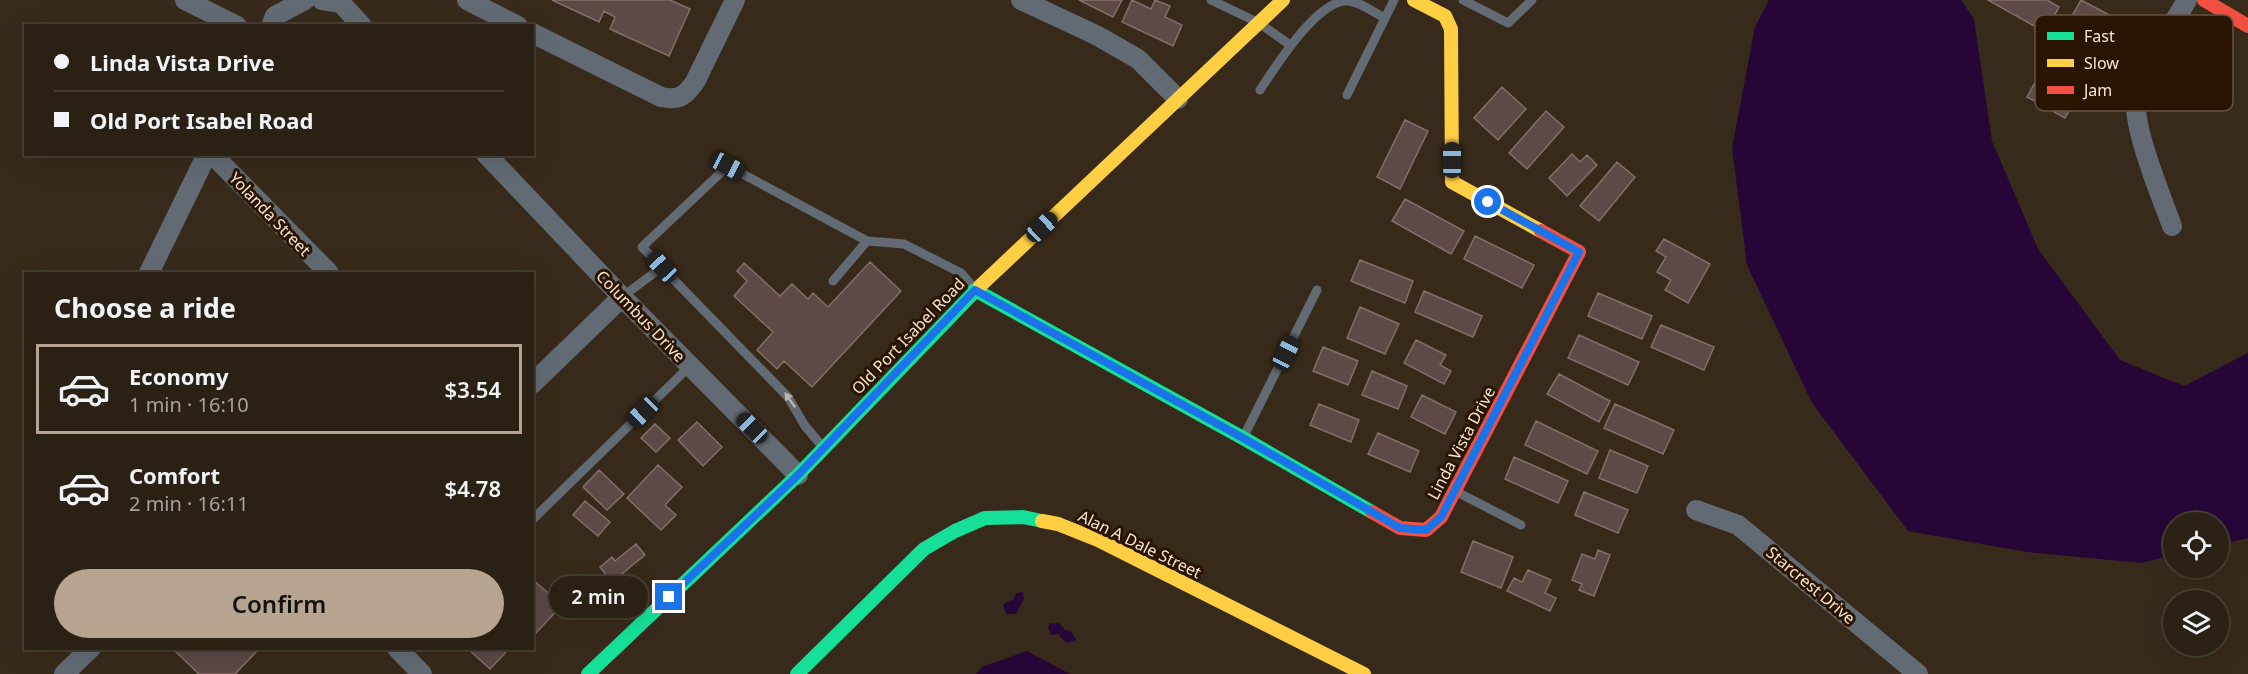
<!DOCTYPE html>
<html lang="en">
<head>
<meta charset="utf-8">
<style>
	:root { --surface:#2a2014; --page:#32281d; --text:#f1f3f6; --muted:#a5a3a0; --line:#463e34; --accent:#b7a490 }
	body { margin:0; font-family:"Noto Sans",sans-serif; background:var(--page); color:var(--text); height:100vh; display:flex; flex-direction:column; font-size:22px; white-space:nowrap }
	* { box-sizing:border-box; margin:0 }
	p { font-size:20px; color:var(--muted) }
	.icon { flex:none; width:33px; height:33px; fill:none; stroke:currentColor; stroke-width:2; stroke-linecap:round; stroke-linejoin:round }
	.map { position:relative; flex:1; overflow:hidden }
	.details { position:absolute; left:24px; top:272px; width:510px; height:378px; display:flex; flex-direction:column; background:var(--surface); border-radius:0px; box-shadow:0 6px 24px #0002,0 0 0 2px var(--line) }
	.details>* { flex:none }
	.top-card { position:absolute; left:24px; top:24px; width:510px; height:132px; border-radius:0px; box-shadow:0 6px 24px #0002,0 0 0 2px var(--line); display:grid; align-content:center; height:132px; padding:0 30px; background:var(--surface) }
	.tools { position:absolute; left:2163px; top:512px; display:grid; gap:12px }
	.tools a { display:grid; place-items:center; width:66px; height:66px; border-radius:50%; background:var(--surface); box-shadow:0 6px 24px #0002,0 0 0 2px var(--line); font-size:30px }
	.end { position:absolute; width:27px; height:27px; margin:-14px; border:8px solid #1a73e8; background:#fff; box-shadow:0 0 0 3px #fff }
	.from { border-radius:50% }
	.bubble { position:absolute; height:42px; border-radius:21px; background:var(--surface); box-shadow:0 6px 24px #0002,0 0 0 2px var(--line); font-size:20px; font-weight:600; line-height:42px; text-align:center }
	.car { position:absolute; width:18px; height:36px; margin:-18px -9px; border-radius:8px; box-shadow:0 0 4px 2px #0007; background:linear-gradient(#222 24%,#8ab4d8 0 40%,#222 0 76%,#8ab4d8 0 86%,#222 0) }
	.top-card b { display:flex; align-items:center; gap:21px; height:57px; font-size:22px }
	.top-card b+b { border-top:2px solid var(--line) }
	.top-card i { width:15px; height:15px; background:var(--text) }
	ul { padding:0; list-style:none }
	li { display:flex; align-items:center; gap:18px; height:90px; margin:0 12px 9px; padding:0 18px; border:3px solid transparent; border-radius:0px }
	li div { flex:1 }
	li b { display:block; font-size:22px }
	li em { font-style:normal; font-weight:600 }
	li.on { border-color:var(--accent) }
	li>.icon { width:54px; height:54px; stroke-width:1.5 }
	h2 { padding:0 30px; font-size:27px; line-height:72px }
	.action { display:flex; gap:12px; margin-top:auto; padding:12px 30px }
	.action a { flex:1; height:69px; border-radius:36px; background:var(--accent); color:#111; font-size:24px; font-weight:600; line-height:69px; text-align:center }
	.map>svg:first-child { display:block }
</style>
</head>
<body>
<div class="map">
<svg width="2248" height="674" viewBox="0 0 2248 674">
	<rect width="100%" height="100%" fill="#382a1a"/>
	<path fill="#260637" d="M1769 0H1961L1974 19 1992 141 2038 249 2120 360 2184 386 2248 353V538L2219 545 2218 522H2174L2173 555 2141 563 2027 552 1908 531 1812 403 1747 265 1732 148 1755 27Z
		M1023 592 1024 599 1016 614H1006L1003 604 1013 600 1016 593Z
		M1058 622 1065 630 1071 631 1076 640 1067 643 1061 638 1059 634 1051 635 1048 627 1050 623 1055 624Z
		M1027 651 1070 674H976L982 667Z"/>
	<path fill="#5d4945" stroke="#836e6a" stroke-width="1.5" d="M552 0H670L690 9 669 56 610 29 615 17 604 11 599 22Z
		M1079 0H1122L1113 17Z
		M1132 0 1151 9 1155 0 1170 6 1165 17 1182 25 1173 46 1122 22Z
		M1988 0H2047L2059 7 2045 32Z
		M2081 0 2119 20 2065 118 2027 97Z
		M1502 87 1526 109 1498 140 1474 118Z
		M1546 111 1564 127 1527 169 1509 153Z
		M1405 120 1428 131 1400 189 1377 177Z
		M1572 154 1580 162 1587 155 1597 165 1567 196 1549 178Z
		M1617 162 1635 177 1599 221 1580 206Z
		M1405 199 1464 231 1451 254 1392 221Z
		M1475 236 1534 265 1522 288 1464 259Z
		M1664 239 1710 264 1688 303 1665 290 1671 280 1657 272 1666 257 1656 251Z
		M1360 260 1413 281 1405 303 1351 281Z
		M870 262 901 291 812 387 784 361 777 369 757 350 773 332 734 296 747 281 737 271 744 263 780 296 792 284 808 299 813 293 828 307Z
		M1424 291 1482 316 1473 337 1415 312Z
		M1598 293 1652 316 1642 339 1588 316Z
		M1360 307 1399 324 1385 354 1347 338Z
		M1661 325 1714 347 1704 370 1651 347Z
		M1579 335 1639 362 1628 385 1568 358Z
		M1416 340 1446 355 1440 365 1451 371 1444 384 1404 363Z
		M1323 347 1358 361 1348 385 1313 371Z
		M1372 371 1407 386 1398 409 1362 395Z
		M1559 374 1610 401 1599 422 1547 394Z
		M1422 395 1456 412 1445 434 1411 417Z
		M1319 404 1359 420 1351 442 1310 425Z
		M1615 404 1674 430 1663 454 1604 428Z
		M1536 421 1598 451 1587 474 1525 445Z
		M697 422 722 447 703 466 678 440Z
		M655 424 670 438 656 452 641 438Z
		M1378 433 1419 451 1410 472 1368 454Z
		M1610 450 1648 466 1637 493 1599 478Z
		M1514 457 1568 481 1558 503 1505 479Z
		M658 465 682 487 665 505 676 515 661 530 627 498Z
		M599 470 624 494 607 510 583 487Z
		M1584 492 1628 510 1618 533 1575 515Z
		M585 501 610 522 598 536 573 515Z
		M1473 541 1513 557 1501 588 1461 572Z
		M636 544 645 555 612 582 600 567 612 557 615 561Z
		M1598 550 1610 555 1594 596 1579 590 1582 584 1572 580 1582 554 1595 559Z
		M1528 570 1551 580 1545 593 1556 598 1550 611 1507 591 1514 578 1522 582Z
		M532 579 562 605 532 637Z
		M180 648H260L235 674H199L176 652Z
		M467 648H510L490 669Z"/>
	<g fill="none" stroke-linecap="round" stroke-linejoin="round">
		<path stroke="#626b74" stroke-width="9" d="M1211 0 1259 23 1290 45
			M1463 0 1508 23 1532 0
			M1260 90C1276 66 1316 2 1346 1 1358 0 1374 13 1385 18
			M1347 95 1394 0
			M833 281 867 241 904 244 961 273 974 288
			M622 297 662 267
			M1244 436 1317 290
			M822 446 805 426 788 397 642 247 728 166 867 241
			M1457 492 1521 525
			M532 520 690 366"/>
		<path stroke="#626b74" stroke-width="20" d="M185 0 237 26
			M322 0 341 3 362 26
			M467 0 518 26
			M1021 0 1096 35 1138 59 1178 99
			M271 26 275 16 305 0
			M532 33 661 97C679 101 685 96 695 82L735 0
			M212 154 329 273
			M486 154 622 297 798 475
			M2172 226C2162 198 2129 120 2137 94 2146 64 2171 28 2187 0
			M149 273 207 154
			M532 384 622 297
			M1696 510 1738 525 1918 674
			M397 648 422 674
			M64 674 91 648"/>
		<path stroke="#16e098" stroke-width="14" d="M975 290 1243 438 1372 512
			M588 674 798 475 980 286
			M797 674 924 549 955 531 985 518 1023 517 1042 521"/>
		<path stroke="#ffcf43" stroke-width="14" d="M1414 0 1445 16 1451 29 1452 182 1541 231
			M980 286 1283 0
			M1042 521 1058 524 1098 540 1364 674"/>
		<path stroke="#f24e42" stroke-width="14" d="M2204 0 2248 26
			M1372 512 1400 528 1426 530 1441 517 1579 252 1541 231"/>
	</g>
	<defs><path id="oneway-solid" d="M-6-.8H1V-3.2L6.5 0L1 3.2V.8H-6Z" transform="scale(1.5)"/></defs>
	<use fill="#beb4ab" href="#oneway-solid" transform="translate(790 400) rotate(-125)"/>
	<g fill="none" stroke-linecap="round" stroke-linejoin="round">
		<path stroke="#1a73e8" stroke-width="8" d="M669 597 798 475 975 290 1243 438 1400 528 1426 530 1441 517 1579 252 1488 202"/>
	</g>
	<g text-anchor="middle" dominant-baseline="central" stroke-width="6" stroke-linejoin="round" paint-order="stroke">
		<g font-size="16" fill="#fbe5cf" stroke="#281400">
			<text transform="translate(270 214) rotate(46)">Yolanda Street</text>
			<text transform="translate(641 316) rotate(46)">Columbus Drive</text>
			<text transform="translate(908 336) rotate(-46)">Old Port Isabel Road</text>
			<text transform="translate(1461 443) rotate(-62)">Linda Vista Drive</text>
			<text transform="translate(1140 544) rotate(26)">Alan A Dale Street</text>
			<text transform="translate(1811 585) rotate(40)">Starcrest Drive</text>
		</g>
	</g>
	<rect x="2035" y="15" width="198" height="96" rx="9" fill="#281400" stroke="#67533e" stroke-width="1.5"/>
	<rect x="2047" y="32" width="27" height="8" fill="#16e098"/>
	<rect x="2047" y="59" width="27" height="8" fill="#ffcf43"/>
	<rect x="2047" y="86" width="27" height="8" fill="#f24e42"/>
	<g font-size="16" fill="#fbe5cf">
		<text x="2084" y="42">Fast</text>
		<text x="2084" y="69">Slow</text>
		<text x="2084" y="96">Jam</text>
	</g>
</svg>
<div class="tools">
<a><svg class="icon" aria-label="locate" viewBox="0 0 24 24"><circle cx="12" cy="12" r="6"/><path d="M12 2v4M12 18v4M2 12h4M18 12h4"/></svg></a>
<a><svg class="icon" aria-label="layers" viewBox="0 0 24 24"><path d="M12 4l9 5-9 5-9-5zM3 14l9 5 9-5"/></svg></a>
</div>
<i class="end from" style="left:1488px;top:202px"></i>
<i class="end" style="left:669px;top:597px"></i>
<div class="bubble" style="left:549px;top:576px;width:99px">2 min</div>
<i class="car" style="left:1452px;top:160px;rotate:0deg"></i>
<i class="car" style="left:728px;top:166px;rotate:118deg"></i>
<i class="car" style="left:1042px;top:227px;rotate:47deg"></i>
<i class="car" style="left:662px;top:267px;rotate:317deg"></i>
<i class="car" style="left:1286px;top:353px;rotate:27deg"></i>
<i class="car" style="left:643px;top:412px;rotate:226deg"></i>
<i class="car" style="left:752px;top:428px;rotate:315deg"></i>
<div class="top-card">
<b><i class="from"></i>Linda Vista Drive</b>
<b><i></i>Old Port Isabel Road</b>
</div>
<section class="details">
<h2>Choose a ride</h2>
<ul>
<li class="on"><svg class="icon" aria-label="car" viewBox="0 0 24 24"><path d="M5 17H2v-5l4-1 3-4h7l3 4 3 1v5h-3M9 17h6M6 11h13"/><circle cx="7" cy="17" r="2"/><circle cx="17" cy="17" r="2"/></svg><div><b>Economy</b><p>1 min · 16:10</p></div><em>$3.54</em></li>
<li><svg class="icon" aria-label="car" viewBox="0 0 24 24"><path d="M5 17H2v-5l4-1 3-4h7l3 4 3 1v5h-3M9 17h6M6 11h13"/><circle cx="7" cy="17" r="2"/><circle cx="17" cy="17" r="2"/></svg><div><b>Comfort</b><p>2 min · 16:11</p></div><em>$4.78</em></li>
</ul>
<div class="action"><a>Confirm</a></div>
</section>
</div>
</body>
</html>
